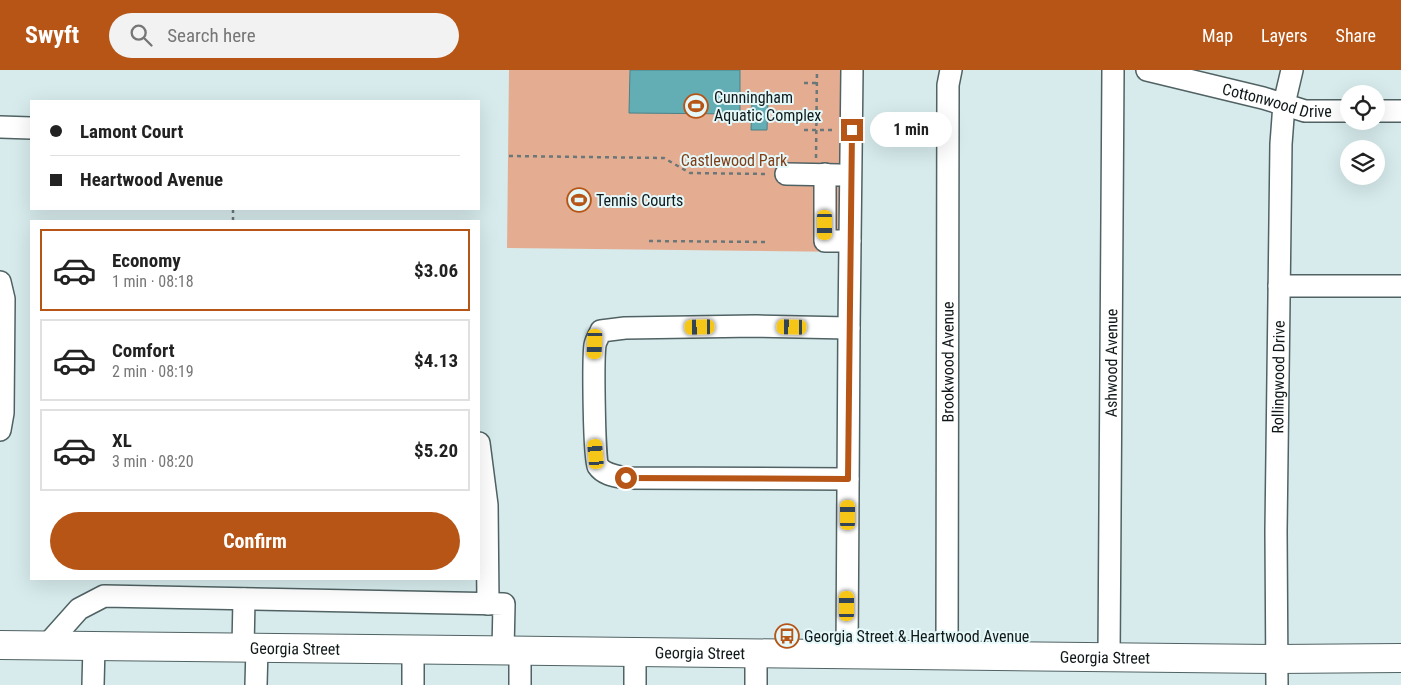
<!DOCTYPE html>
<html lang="en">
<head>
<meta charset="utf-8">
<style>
	:root { --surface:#fff; --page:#f2f2f2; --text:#222; --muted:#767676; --line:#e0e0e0; --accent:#b65516 }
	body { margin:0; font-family:"Roboto Condensed",sans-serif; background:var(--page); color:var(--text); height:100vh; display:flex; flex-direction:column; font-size:19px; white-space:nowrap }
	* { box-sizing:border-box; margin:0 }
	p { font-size:16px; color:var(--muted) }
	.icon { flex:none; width:28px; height:28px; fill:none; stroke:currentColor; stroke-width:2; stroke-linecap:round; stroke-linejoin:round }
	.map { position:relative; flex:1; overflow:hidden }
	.drawer { position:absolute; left:30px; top:150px; width:450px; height:360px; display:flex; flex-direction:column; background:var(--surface); border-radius:0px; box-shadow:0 5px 20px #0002 }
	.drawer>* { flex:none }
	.top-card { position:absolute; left:30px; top:30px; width:450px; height:110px; border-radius:0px; box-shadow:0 5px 20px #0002; display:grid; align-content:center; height:110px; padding:0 20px; background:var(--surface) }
	.buttons { position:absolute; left:1340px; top:15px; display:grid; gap:10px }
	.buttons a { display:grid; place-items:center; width:45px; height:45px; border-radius:50%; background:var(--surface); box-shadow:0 5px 20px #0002; font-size:25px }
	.end { position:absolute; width:22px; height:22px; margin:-11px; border:6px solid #b65516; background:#fff; box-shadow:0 0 0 2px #fff }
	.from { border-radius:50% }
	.bubble { position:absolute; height:35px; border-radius:18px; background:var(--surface); box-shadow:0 5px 20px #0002; font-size:16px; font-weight:700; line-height:35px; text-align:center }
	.car { position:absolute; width:15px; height:30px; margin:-15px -8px; border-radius:6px; box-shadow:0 0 4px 1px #0007; background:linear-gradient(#f5c518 24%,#345 0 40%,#f5c518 0 76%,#345 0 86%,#f5c518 0) }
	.top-card b { display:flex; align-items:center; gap:18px; height:48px; font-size:19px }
	.top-card b+b { border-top:1px solid var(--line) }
	.top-card i { width:12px; height:12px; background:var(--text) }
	ul { padding:9px 0 0; list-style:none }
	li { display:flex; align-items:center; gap:15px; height:82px; margin:0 10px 8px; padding:0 10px; border:2px solid var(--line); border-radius:0px }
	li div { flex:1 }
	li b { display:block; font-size:19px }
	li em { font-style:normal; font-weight:700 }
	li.active { border-color:var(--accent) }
	li>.icon { width:45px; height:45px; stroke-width:1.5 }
	.button { display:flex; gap:10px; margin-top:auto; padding:10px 20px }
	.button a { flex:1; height:58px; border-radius:30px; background:var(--accent); color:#fff; font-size:20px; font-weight:700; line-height:58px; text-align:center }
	header { display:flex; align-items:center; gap:30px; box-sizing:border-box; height:70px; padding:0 25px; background:var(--accent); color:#fff }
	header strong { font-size:24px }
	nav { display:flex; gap:28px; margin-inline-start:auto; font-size:18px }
	.search { width:350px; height:45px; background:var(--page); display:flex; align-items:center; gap:12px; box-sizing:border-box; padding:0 18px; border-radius:28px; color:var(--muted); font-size:19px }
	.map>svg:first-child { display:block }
</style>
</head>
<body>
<header>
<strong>Swyft</strong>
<div class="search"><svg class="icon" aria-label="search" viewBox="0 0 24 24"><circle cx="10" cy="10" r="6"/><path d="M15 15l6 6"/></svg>Search here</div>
<nav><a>Map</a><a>Layers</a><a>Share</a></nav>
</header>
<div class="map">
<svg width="1401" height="615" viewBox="0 0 1401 615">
	<rect width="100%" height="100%" fill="#d7ebec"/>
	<path fill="#e4ad92" d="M509 0H852L850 182 507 178Z"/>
	<path fill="#63aeb4" stroke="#4a8186" d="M630 0H740V44L629 43Z
		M752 30H768L767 60H751Z"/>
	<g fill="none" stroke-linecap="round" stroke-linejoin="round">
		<g stroke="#506263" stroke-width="24">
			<g id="minor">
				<path id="s1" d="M1147 0 1263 28 1305 41H1349"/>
				<path d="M1376 41H1401"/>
				<path d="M0 57 31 58"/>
				<path d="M786 104 839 105"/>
				<path d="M825 104V171H850"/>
				<path d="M0 212 4 229 3 343 0 360"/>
				<path d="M1279 216H1401"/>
				<path d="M479 373 487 435 488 534"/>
				<path d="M848 409 626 408C616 406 604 405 598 396 594 388 593 289 595 275 596 270 599 266 601 261L625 258 756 256 849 258"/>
				<path d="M46 576 79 539 104 526 504 534 503 581"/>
				<path d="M243 578 244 529"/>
				<path d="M635 582V615"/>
				<path d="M847 585 849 258 852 0"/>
				<path id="s2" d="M947 586 948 15 951 0"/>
				<path id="s3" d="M1109 587 1113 0"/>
				<path d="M93 615 94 576"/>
				<path d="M256 615 257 578"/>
				<path d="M413 615V580"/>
				<path d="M520 615V581"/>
				<path d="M756 615V584"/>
				<path id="s4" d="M1277 615 1276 461 1281 74 1284 34 1292 0"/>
			</g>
		</g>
		<g stroke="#506263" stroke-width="30">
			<g id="major">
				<path id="s5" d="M0 575 1277 589 1401 588"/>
			</g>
		</g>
		<path stroke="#6a7778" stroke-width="2.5" stroke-dasharray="4 4" stroke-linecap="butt" d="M804 13H817
			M804 60H835
			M509 86 664 88 690 103 769 104
			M816 88 817 0
			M233 151V139
			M649 171 767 172"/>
		<use href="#minor" stroke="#fff" stroke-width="21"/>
		<use href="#major" stroke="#fff" stroke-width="28"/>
	</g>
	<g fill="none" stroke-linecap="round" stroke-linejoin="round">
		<path stroke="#b65516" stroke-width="6" d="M626 408 848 409 852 60"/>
	</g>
	<defs>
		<g id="stadium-ring" transform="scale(1.25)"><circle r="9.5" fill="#e4f8fa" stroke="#b65516" stroke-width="1.5"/><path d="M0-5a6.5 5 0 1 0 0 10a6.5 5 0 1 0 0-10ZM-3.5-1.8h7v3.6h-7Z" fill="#b65516"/></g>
		<g id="bus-ring" transform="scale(1.25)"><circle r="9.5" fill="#e4f8fa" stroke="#b65516" stroke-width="1.5"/><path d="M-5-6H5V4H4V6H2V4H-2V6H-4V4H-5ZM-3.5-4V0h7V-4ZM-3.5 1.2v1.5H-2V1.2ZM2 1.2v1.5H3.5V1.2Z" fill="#b65516"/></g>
	</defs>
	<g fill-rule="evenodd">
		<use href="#stadium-ring" x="696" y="36"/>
		<use href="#stadium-ring" x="579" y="130"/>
		<use href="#bus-ring" x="787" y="566"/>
	</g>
	<g text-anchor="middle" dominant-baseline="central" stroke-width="4" stroke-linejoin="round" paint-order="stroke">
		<g font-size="16" fill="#111819" stroke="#e4f8fa" text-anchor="start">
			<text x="714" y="27">Cunningham<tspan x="714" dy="18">Aquatic Complex</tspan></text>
			<text x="596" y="130">Tennis Courts</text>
			<text x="804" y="566">Georgia Street &amp; Heartwood Avenue</text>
		</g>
		<g font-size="16" fill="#111819" stroke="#e4f8fa">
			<text stroke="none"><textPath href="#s1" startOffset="134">Cottonwood Drive</textPath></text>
			<text stroke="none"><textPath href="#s2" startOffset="294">Brookwood Avenue</textPath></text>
			<text stroke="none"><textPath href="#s3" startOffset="294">Ashwood Avenue</textPath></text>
			<text stroke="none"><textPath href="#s4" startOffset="308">Rollingwood Drive</textPath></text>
			<text stroke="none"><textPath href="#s5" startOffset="295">Georgia Street</textPath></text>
			<text stroke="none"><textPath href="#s5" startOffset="700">Georgia Street</textPath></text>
			<text stroke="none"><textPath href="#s5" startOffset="1105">Georgia Street</textPath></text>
		</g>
		<g font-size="16" fill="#813e16" stroke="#e4f8fa">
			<text x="734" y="90">Castlewood Park</text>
		</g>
	</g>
</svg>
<div class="buttons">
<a><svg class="icon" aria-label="locate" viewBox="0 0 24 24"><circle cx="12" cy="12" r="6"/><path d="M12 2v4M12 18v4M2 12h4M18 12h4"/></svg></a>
<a><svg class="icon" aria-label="layers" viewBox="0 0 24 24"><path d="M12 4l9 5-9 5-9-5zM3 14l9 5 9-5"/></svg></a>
</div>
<i class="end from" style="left:626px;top:408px"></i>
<i class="end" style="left:852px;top:60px"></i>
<div class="bubble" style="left:870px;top:42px;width:82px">1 min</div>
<i class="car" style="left:825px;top:155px;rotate:180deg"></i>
<i class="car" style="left:700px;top:257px;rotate:269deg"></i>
<i class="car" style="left:792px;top:257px;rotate:271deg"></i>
<i class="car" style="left:595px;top:274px;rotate:182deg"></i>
<i class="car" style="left:596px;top:384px;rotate:355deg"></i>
<i class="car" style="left:848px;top:445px;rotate:0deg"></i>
<i class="car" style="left:847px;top:536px;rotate:0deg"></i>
<div class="top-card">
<b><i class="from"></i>Lamont Court</b>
<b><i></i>Heartwood Avenue</b>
</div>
<section class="drawer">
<ul>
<li class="active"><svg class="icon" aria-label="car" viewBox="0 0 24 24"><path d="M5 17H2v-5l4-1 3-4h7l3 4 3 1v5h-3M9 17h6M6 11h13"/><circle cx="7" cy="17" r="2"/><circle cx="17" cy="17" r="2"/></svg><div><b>Economy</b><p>1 min · 08:18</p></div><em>$3.06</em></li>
<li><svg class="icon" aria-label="car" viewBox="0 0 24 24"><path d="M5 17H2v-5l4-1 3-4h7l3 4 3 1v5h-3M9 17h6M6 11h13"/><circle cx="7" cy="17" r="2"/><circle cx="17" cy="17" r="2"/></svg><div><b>Comfort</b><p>2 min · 08:19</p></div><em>$4.13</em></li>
<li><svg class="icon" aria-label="car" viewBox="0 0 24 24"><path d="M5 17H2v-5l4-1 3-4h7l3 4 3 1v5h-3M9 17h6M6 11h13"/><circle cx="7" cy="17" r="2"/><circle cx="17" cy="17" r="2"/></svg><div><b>XL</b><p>3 min · 08:20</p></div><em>$5.20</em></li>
</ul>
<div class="button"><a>Confirm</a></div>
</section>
</div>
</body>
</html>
